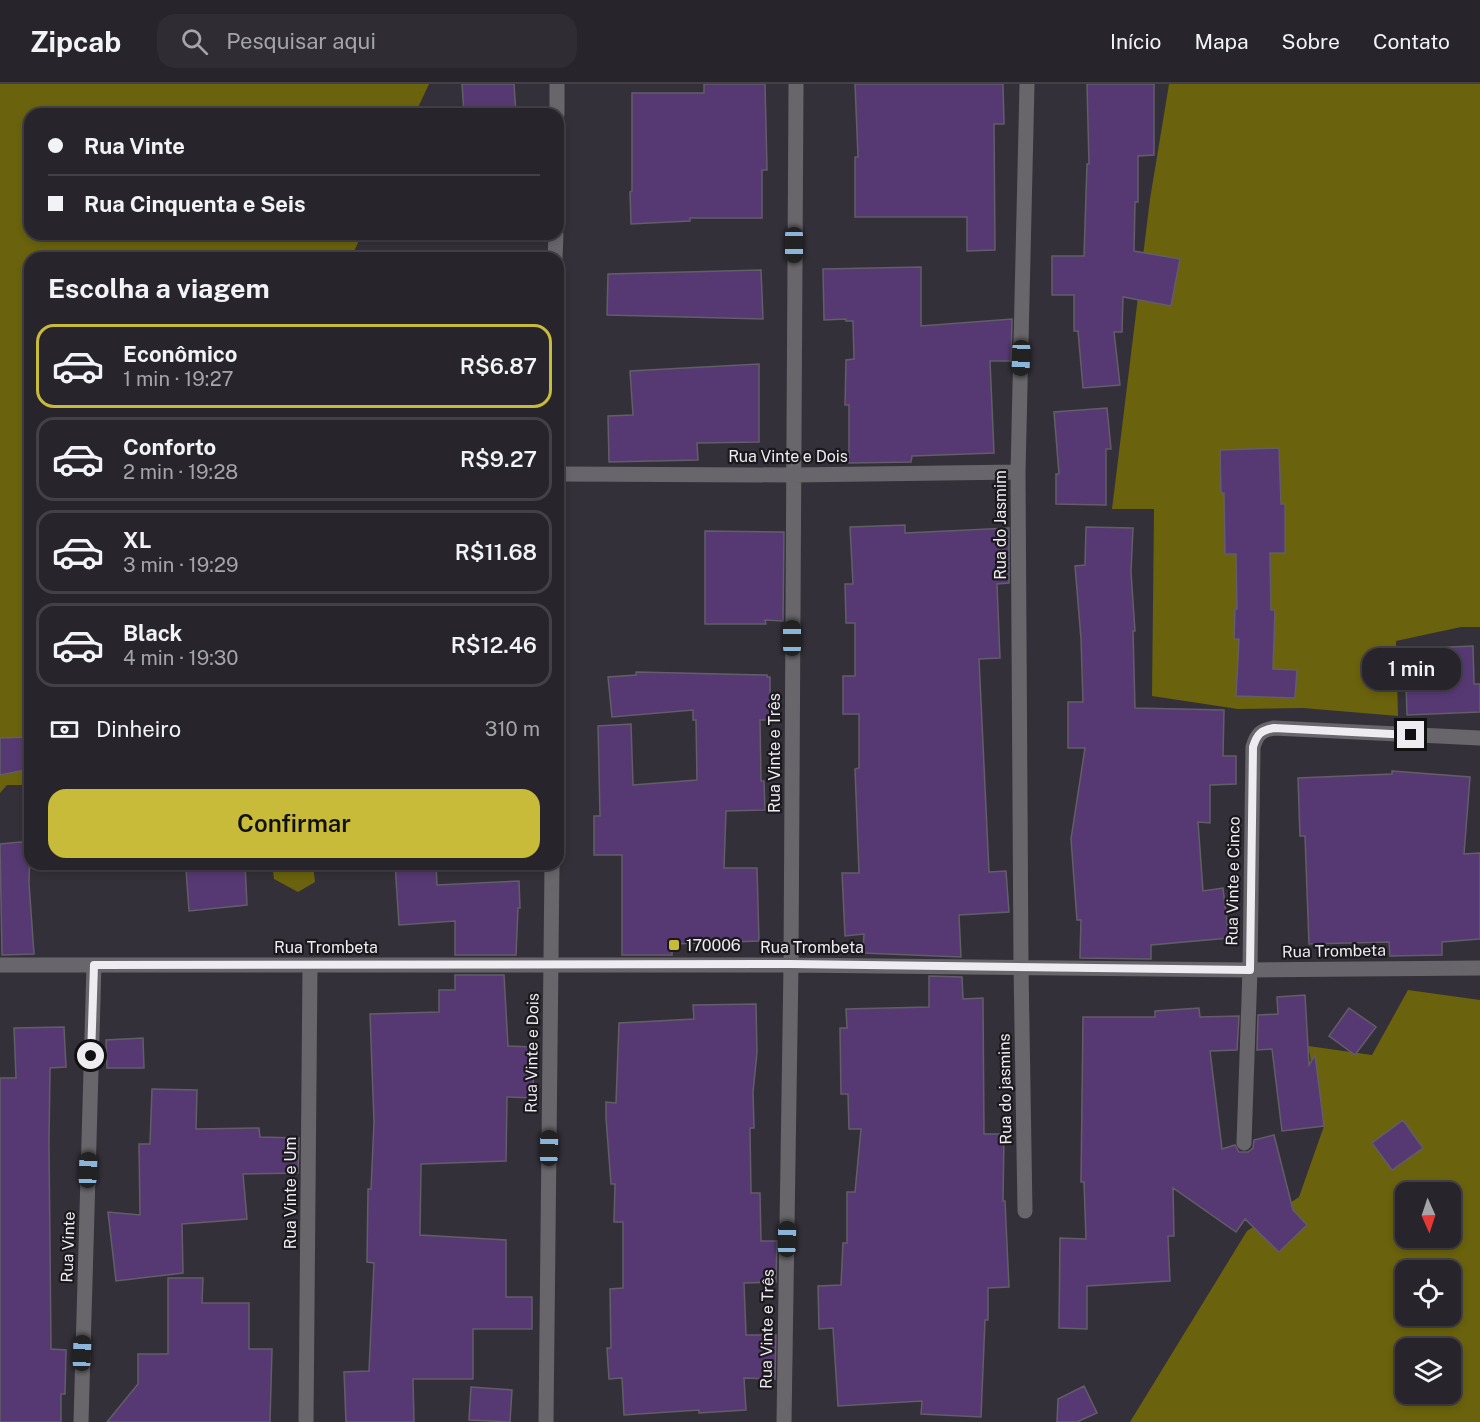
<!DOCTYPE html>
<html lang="pt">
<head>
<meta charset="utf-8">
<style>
	:root { --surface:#27242b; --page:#2f2c33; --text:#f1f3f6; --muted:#a4a4a9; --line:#434147; --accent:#c9bb3a }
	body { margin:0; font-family:"Public Sans",sans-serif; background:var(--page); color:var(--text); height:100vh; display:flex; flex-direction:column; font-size:22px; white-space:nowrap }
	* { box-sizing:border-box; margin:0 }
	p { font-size:20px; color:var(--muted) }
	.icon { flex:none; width:33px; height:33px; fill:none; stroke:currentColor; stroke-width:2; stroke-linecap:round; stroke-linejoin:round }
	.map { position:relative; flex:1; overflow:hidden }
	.panel { position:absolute; left:24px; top:168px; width:540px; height:618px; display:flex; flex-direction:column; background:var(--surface); border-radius:18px; box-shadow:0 3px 9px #0003,0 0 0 2px var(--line) }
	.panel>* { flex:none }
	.top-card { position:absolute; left:24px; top:24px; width:540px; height:132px; border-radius:18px; box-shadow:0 3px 9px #0003,0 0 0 2px var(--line); display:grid; align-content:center; height:132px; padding:0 24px; background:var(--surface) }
	.needle { width:39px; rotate:177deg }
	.fabs { position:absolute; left:1395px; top:1098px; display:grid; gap:12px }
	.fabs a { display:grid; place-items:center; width:66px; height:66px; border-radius:12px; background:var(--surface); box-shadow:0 3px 9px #0003,0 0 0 2px var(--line); font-size:30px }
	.end { position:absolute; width:27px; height:27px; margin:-14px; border:8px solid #eeebf1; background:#111; box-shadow:0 0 0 3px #111 }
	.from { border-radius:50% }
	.bubble { position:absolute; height:42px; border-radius:18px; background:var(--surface); box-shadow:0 3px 9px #0003,0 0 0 2px var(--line); font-size:20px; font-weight:600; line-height:42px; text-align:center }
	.car { position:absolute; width:18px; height:36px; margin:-18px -9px; border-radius:8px; box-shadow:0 0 4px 2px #0007; background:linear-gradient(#222 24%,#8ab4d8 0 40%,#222 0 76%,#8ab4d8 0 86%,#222 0) }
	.top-card b { display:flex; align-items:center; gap:21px; height:57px; font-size:22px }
	.top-card b+b { border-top:2px solid var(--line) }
	.top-card i { width:15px; height:15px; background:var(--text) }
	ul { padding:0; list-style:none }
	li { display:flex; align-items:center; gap:18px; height:84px; margin:0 12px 9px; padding:0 12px; border:3px solid var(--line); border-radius:18px }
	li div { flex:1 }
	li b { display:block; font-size:22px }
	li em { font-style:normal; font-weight:600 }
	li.selected { border-color:var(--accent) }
	li>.icon { width:54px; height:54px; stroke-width:1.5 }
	h2 { padding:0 24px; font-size:27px; line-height:72px }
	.pay { display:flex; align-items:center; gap:15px; height:66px; padding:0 24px; font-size:22px }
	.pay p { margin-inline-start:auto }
	.action { display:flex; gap:12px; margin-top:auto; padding:12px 24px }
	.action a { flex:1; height:69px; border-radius:18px; background:var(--accent); color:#111; font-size:24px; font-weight:600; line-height:69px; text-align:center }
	header { display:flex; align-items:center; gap:36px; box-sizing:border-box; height:84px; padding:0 30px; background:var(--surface); border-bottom:2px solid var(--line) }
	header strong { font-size:28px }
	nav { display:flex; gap:33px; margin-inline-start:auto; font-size:21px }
	.search { width:420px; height:54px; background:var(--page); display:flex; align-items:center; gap:15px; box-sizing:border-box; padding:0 21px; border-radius:18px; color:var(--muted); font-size:22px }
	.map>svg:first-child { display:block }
</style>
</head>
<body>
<header>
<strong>Zipcab</strong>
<div class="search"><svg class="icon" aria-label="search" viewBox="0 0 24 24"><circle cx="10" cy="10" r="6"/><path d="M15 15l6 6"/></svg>Pesquisar aqui</div>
<nav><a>Início</a><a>Mapa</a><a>Sobre</a><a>Contato</a></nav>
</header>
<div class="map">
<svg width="1480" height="1338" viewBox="0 0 1480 1338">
	<rect width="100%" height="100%" fill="#343039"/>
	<path fill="#6a620c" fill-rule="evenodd" d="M0 0H429L415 30H30V150H362L351 174H30V701H7L0 709Z
		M1169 0H1480V543H1461L1396 557 1398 632 1303 624 1238 625 1152 612 1154 425H1112L1150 115Z
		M272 780H313L315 798 298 808 274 795Z
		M1408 906 1480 916V1338H1130L1247 1147 1299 1113 1324 1042 1308 962 1372 971ZM1406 1108H1450V1154H1406ZM1406 1186H1450V1232H1406ZM1406 1264H1450V1310H1406Z"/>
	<path fill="#563973" stroke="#625e68" stroke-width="1.5" d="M462 0H514L516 30H464Z
		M704 0H765L767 86H762V134H690V137L631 140 630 108 632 107V9H704Z
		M855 0H1003L1004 40H994L995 166 967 167V133H855V73H858Z
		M1087 0H1154V71L1138 72V118H1135L1134 167 1180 175 1171 222 1123 213 1122 248H1114L1120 301 1083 304 1078 247H1074V211H1052V172H1084L1087 80H1089Z
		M921 183V242L1012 235 1011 277H990L994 369 912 372 911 378 849 379V321H845L846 276 854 275 853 237H846V235L824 236 823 185Z
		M761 186 763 235 607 231 608 190Z
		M759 280V358L697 359 698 376 609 378 608 332 633 331 630 287Z
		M1107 324 1111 365H1106V421L1056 420V390H1059L1054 328Z
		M1279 364 1281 420H1285V469H1270L1271 526H1275L1273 585 1297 586 1295 614 1236 612 1239 555H1234L1235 525H1237L1236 470H1225L1224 409H1221L1220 366Z
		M905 441V449L1009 444V499L997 500 1000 574 979 575 989 788 1006 787 1009 828 959 831 961 873 863 869 864 850 845 852 842 789H859L855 685 859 684V630H843V592H855V539H846L845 500H853L850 443Z
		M1086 443 1133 444 1131 488 1135 547H1133L1135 624 1224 626 1223 672H1236V700L1210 701V739L1198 738 1203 807 1223 804 1229 854 1151 861V875L1080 874 1081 836H1077L1071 755 1085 664H1068V618H1083L1081 555 1075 482 1085 481Z
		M705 447 784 448 783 537 765 536 766 540H705Z
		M1473 562 1474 600H1480V628L1407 631 1405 565Z
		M636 588 767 591V593H770V636H760L761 697H764L765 726 726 727 724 784H757L759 857 672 860V871H622V771H594V732H600L598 642 631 640 633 701 697 696 696 636H693V626L612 633 608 593 636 591Z
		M30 653V685L0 691V654Z
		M1392 687 1470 693 1464 770 1480 769V855L1442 858V871L1390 872 1389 858 1309 860 1305 752H1300L1298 694 1392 690Z
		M30 757 29 799 34 870 2 871 0 760Z
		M245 780 247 821 189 827 186 785Z
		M395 780H436L437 801 519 797 520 824H518L516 871H455V837L399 841Z
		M455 891H504L508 962 534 963 533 1014 507 1013 506 1077 421 1080 420 1151 506 1156V1213H532V1245H473V1295H413L414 1338H346L344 1288 369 1287 374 1179 367 1178 368 1105H371L374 1038 370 930 439 928V906H455Z
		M929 892 962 893 963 915 983 914 984 1050H1004L1003 1117H1005L1009 1203 988 1204V1236H985L981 1333 921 1330 922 1317 838 1322 833 1244 819 1245 818 1202 841 1201 843 1159H847V1108H855L861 1045H849L848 1010H841L840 944H847L846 925 929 923Z
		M1305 911 1309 981 1315 971 1324 1042 1282 1047 1272 965 1257 966 1258 931 1278 930 1277 913Z
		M756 920 757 969 753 1008 754 1044H750L751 1109H760L761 1157H777L776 1198 744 1199 746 1251H776L775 1295 744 1294 746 1326 699 1329V1326L624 1331 622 1294 609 1295 607 1264H611L610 1205 623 1204V1138H614L615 1100H611L606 1034V1018L616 1019 619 939 694 935 693 921Z
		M1199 924 1200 933 1239 932 1237 966 1210 967 1222 1065 1235 1061 1239 1068H1248L1253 1064 1254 1056 1274 1051 1293 1126 1307 1141 1279 1168 1245 1135 1236 1148 1173 1104 1174 1152H1168L1170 1197 1087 1202V1245L1059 1244 1060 1154 1086 1155 1084 1098H1081L1083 933H1155V927Z
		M1349 924 1376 943 1355 971 1329 952Z
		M64 943 66 983 50 984 49 1059 51 1265 66 1266 65 1310H61V1338H0V994H16L14 944Z
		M143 954 144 984H107L106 956Z
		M152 1005 197 1006 196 1045 259 1044 260 1053 299 1054 298 1089 243 1090 247 1135 182 1140 183 1189 116 1197 108 1128 140 1131 139 1060H150Z
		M1403 1036 1423 1064 1392 1086 1372 1059Z
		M168 1194H203L202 1219H249V1265H272L270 1338H107L138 1300V1270H168Z
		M1084 1302 1097 1329 1077 1338H1057L1058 1315Z
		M471 1303 512 1306 510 1338 469 1336Z"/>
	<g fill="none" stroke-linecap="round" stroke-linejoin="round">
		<path stroke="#68666a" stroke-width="15" d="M557 30V0
			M555 174 556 150
			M558 390 793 391 1018 388
			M0 881H791L1250 886 1480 884
			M1244 1059 1250 886 1253 663C1257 650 1261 646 1274 644L1480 654
			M1025 1127 1021 882 1018 388 1027 0
			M81 1338 94 881
			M306 1338 310 881
			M546 1338 552 780
			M784 1338 791 881 796 0"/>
	</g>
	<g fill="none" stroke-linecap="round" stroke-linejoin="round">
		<path stroke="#eeebf1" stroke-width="8" d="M91 972 94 881 791 880 1250 886 1253 663C1257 650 1261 646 1274 644L1411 651"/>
	</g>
	<rect fill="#c9bb3a" stroke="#1b191d" stroke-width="2" x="668" y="855" width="12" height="12" rx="3"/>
	<g text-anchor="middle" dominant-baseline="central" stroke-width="4.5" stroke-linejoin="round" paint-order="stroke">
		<g font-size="16" fill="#eeebf1" stroke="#1b191d">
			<text x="788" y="372">Rua Vinte e Dois</text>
			<text transform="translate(1000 441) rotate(-90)">Rua do Jasmim</text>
			<text transform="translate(774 669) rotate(-90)">Rua Vinte e Três</text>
			<text transform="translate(1233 797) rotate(-89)">Rua Vinte e Cinco</text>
			<text x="326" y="863">Rua Trombeta</text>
			<text x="812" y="863">Rua Trombeta</text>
			<text transform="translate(1334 867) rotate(-1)">Rua Trombeta</text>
			<text transform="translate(532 969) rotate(-89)">Rua Vinte e Dois</text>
			<text transform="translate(1005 1005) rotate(-91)">Rua do jasmins</text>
			<text transform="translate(290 1109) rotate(-90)">Rua Vinte e Um</text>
			<text transform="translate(68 1163) rotate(-88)">Rua Vinte</text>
			<text transform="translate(767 1245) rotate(-89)">Rua Vinte e Três</text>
		</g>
		<g font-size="16" fill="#eeebf1" stroke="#1b191d" text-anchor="start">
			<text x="686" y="861">170006</text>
		</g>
	</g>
</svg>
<div class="fabs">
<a><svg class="needle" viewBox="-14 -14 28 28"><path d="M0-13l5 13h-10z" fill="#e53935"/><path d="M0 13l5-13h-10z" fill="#a4a4a9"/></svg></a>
<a><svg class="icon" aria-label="locate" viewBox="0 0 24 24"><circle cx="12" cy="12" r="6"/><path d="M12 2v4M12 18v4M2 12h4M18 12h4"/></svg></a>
<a><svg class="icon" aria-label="layers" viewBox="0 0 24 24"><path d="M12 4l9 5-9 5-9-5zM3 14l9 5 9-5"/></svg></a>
</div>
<i class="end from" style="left:91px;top:972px"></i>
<i class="end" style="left:1411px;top:651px"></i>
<div class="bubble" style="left:1362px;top:564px;width:99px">1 min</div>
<i class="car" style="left:794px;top:161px;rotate:180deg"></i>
<i class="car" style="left:1021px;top:274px;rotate:182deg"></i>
<i class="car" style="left:792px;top:554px;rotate:0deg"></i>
<i class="car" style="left:549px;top:1064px;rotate:1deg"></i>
<i class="car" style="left:88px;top:1086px;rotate:2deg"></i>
<i class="car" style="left:787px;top:1155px;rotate:1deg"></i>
<i class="car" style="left:82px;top:1269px;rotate:2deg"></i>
<div class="top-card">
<b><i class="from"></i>Rua Vinte</b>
<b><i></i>Rua Cinquenta e Seis</b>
</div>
<section class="panel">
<h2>Escolha a viagem</h2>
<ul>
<li class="selected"><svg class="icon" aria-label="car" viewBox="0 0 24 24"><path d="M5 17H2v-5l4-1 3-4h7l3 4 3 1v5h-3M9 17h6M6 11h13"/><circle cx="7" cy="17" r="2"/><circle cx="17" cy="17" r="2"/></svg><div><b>Econômico</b><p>1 min · 19:27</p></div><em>R$6.87</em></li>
<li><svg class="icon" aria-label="car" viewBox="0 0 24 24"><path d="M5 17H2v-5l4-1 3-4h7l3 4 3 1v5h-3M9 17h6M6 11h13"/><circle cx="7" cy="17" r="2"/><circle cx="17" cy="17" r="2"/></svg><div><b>Conforto</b><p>2 min · 19:28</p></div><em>R$9.27</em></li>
<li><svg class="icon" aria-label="car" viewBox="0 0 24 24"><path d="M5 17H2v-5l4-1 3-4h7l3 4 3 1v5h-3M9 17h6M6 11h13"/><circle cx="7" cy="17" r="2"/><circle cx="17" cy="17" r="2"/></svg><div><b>XL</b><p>3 min · 19:29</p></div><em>R$11.68</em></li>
<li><svg class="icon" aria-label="car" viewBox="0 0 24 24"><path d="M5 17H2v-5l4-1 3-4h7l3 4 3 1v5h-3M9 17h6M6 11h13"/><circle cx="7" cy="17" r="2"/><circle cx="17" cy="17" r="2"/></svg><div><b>Black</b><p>4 min · 19:30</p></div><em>R$12.46</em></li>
</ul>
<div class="pay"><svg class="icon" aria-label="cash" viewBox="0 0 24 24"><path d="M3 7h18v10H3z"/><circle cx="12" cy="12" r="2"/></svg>Dinheiro<p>310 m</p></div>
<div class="action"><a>Confirmar</a></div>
</section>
</div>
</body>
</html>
